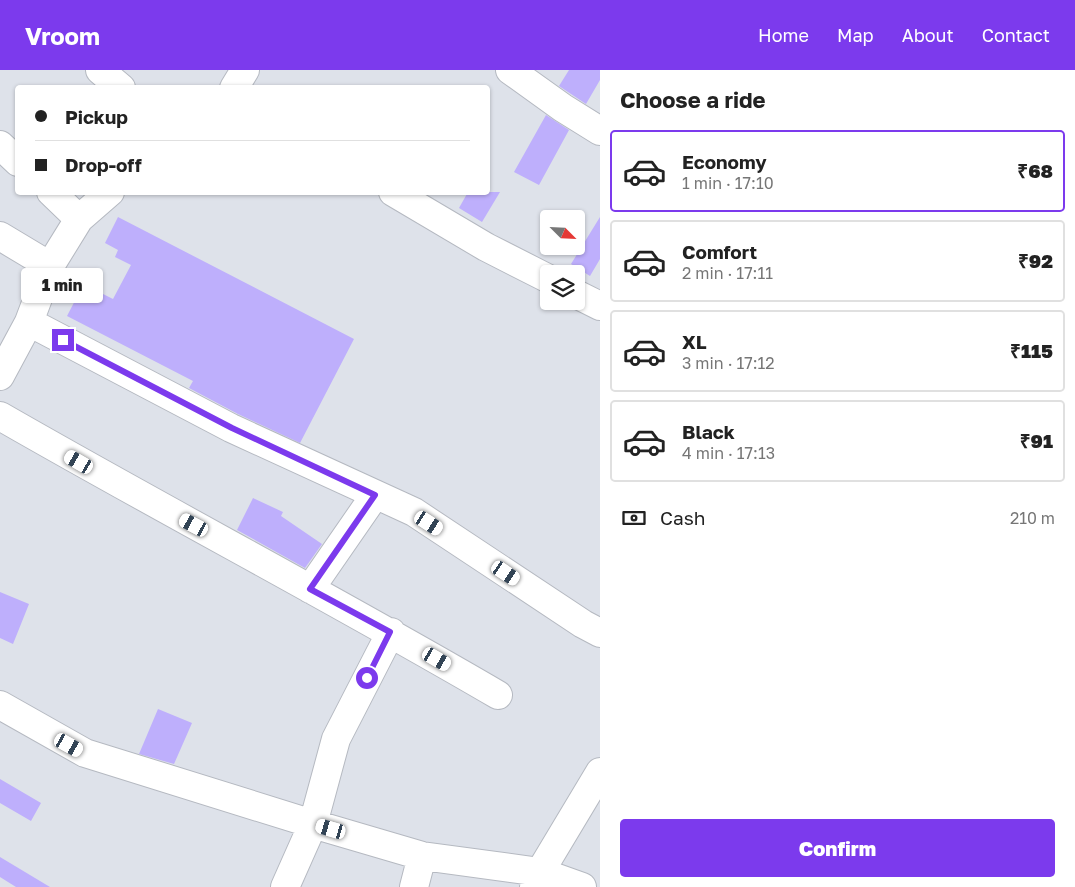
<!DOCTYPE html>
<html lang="en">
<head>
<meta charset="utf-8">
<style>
	:root { --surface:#fff; --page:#f2f2f2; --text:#222; --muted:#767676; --line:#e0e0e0; --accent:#7c3aed }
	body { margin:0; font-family:"Golos Text",sans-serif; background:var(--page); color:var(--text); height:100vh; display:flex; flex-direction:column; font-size:19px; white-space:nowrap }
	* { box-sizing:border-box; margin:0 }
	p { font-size:16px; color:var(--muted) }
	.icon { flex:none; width:28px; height:28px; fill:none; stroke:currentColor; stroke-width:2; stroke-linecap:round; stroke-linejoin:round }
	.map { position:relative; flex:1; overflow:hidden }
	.side { display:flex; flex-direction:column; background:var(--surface); width:475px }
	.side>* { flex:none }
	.guide { position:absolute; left:15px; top:15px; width:475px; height:110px; border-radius:5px; box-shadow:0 1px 4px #0004; display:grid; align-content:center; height:110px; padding:0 20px; background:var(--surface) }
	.needle { width:32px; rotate:114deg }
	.controls { position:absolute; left:540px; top:140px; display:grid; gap:10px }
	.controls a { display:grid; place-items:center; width:45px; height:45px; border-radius:5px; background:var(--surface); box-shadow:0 1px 4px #0004; font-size:25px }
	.end { position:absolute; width:22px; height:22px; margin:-11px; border:6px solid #7c3aed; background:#fff; box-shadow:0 0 0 2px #fff }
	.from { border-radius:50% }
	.bubble { position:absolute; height:35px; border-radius:5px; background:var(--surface); box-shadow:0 1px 4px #0004; font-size:16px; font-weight:800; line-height:35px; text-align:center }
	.car { position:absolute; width:15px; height:30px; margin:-15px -8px; border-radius:6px; box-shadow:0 0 4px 1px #0007; background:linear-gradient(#fff 24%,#345 0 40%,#fff 0 76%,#345 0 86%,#fff 0) }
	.guide b { display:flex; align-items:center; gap:18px; height:48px; font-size:19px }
	.guide b+b { border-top:1px solid var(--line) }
	.guide i { width:12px; height:12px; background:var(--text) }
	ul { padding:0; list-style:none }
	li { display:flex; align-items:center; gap:15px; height:82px; margin:0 10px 8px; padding:0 10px; border:2px solid var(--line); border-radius:5px }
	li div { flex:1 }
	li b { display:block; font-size:19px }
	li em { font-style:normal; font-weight:800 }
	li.current { border-color:var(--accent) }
	li>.icon { width:45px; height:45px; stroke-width:1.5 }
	h2 { padding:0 20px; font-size:22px; line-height:60px }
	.pay { display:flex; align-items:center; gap:12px; height:55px; padding:0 20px; font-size:19px }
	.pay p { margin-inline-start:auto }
	.primary-button { display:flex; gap:10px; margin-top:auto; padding:10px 20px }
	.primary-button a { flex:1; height:58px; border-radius:5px; background:var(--accent); color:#fff; font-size:20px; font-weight:800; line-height:58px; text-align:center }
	header { display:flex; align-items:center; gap:30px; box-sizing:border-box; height:70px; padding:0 25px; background:var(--accent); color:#fff }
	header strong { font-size:24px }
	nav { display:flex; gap:28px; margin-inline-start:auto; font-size:18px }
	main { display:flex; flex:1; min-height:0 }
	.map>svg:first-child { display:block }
</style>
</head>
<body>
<header>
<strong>Vroom</strong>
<nav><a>Home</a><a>Map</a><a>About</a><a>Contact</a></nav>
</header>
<main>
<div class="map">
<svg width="600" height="817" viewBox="0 0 600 817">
	<rect width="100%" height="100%" fill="#dee2ea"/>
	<path fill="#beaffc" d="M569 0H600V10L586 34 559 16Z
		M546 45 569 60 539 115 514 102Z
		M468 122H500L482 152 459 138Z
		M118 147 354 269 300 373 238 344 189 318 193 311 67 246 80 221 94 228 97 221 113 229 131 195 115 187 118 180 105 173Z
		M600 147V189L590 206 571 194Z
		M253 428 283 442 281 446 322 474 305 498 237 460Z
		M0 522 29 534 13 574 0 568Z
		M158 639 192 653 174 694 139 684Z
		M0 709 41 733 31 751 0 733Z
		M0 787 50 817H16L0 807Z"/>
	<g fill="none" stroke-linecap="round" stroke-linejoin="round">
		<g stroke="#b5b9c1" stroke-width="30">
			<path id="minor" d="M100 0 121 18
				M510 0 563 38 600 61
				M234 18 245 0
				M0 75 18 92
				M51 122 79 149
				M393 122 486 177 549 209
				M0 166 50 196
				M576 224 600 236
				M29 252 231 358 414 442 583 554 600 563
				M0 306 29 252 50 196 79 149 110 122
				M0 346C165 441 334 529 498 625
				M310 519 375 425
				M0 635 85 683 313 754 336 669 391 562
				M285 817 313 754 422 786 540 802 600 702
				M414 817 422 786
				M534 817 540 802 582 817"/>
		</g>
		<use href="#minor" stroke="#fff" stroke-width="28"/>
	</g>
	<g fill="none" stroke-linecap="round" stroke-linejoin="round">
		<path stroke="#7c3aed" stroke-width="6" d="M63 270 232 358 375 425 310 519 390 562 367 608"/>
	</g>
</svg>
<div class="controls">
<a><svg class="needle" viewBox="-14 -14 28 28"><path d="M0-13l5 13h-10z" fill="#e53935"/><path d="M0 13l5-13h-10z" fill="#767676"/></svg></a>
<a><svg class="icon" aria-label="layers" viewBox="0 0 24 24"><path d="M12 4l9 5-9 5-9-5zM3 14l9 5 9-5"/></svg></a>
</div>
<i class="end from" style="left:367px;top:608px"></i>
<i class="end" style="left:63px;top:270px"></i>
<div class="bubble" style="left:21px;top:198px;width:82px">1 min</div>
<i class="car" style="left:79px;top:392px;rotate:300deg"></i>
<i class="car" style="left:429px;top:453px;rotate:123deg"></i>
<i class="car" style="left:194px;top:455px;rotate:298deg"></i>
<i class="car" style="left:506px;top:503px;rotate:124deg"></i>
<i class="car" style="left:437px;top:589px;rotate:120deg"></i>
<i class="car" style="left:69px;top:675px;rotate:119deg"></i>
<i class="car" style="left:331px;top:759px;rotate:286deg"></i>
<div class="guide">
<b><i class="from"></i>Pickup</b>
<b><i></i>Drop-off</b>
</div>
</div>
<section class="side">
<h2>Choose a ride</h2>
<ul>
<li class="current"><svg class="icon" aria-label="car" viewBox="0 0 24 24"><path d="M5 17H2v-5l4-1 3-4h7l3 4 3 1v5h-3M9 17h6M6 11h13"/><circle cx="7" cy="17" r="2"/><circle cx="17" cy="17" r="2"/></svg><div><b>Economy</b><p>1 min · 17:10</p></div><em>₹68</em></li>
<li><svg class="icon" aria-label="car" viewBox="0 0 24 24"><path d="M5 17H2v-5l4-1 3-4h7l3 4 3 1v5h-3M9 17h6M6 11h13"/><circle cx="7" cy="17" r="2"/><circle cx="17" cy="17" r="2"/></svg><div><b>Comfort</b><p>2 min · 17:11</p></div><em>₹92</em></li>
<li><svg class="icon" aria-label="car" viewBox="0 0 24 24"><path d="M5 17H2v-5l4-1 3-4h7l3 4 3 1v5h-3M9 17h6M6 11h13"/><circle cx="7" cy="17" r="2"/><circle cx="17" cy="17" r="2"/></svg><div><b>XL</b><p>3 min · 17:12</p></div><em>₹115</em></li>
<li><svg class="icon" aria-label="car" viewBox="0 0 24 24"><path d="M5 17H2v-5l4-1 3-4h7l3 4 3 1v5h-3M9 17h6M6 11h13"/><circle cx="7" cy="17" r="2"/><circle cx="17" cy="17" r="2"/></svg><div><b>Black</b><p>4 min · 17:13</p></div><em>₹91</em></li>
</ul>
<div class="pay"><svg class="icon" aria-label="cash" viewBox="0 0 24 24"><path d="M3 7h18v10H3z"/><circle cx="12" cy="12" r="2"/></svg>Cash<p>210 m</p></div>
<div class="primary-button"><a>Confirm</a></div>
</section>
</main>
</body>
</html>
